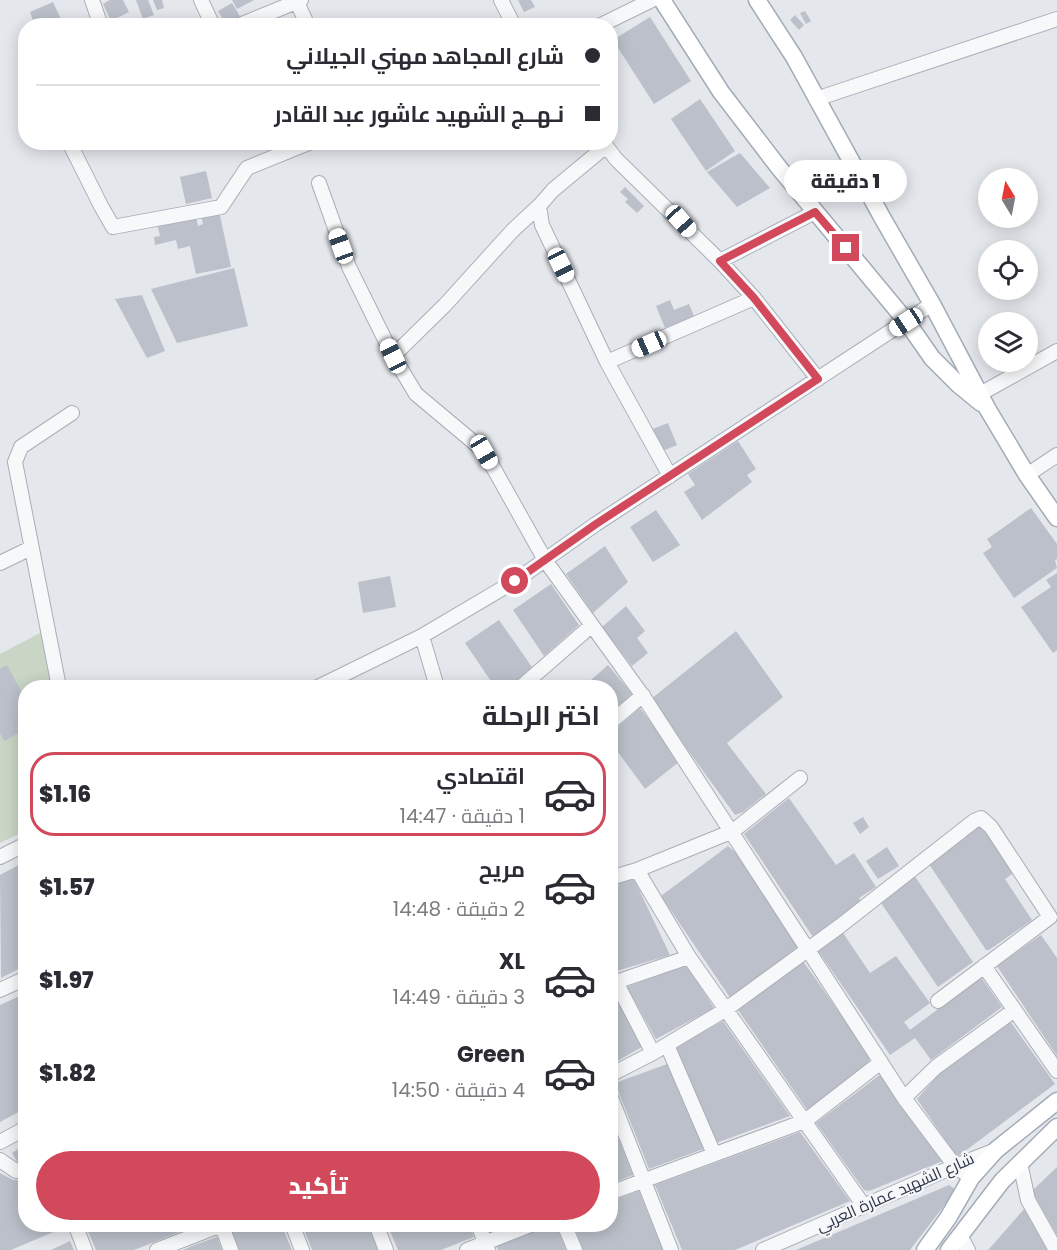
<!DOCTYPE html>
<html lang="ar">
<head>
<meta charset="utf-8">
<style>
	:root { --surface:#fff; --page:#f7f7f7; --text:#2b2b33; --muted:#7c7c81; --line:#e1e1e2; --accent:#d1495b }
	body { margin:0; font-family:Poppins,Cairo,sans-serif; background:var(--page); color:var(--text); direction:rtl; height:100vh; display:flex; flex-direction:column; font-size:22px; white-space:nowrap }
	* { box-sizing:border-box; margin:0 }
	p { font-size:20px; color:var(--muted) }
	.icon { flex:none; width:33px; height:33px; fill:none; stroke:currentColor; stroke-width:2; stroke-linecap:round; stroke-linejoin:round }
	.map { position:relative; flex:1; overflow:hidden; direction:ltr }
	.drawer { position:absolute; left:18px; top:680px; width:600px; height:552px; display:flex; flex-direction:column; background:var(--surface); border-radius:24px; box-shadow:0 3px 15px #0003; direction:rtl }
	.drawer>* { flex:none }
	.banner { position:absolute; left:18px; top:18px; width:600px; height:132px; border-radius:24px; box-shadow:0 3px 15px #0003; direction:rtl; display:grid; align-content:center; height:132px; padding:0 18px; background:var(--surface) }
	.needle { width:39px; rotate:350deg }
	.buttons { position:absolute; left:978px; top:168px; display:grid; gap:12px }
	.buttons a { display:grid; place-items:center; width:60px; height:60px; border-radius:50%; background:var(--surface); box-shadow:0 3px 15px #0003; font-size:30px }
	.end { position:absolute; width:27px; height:27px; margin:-14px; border:8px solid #d1495b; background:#fff; box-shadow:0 0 0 3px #fff }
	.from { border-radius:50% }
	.bubble { position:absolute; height:42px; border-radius:21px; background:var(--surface); box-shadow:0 3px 15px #0003; font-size:20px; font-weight:800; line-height:42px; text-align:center; direction:rtl }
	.car { position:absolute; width:18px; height:36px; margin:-18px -9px; border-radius:8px; box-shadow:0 0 4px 2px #0007; background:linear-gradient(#fff 24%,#345 0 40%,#fff 0 76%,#345 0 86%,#fff 0) }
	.banner b { display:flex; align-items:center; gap:21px; height:57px; font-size:22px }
	.banner b+b { border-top:2px solid var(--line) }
	.banner i { width:15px; height:15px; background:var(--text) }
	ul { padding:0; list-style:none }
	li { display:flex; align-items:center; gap:18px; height:84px; margin:0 12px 9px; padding:0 6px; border:3px solid transparent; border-radius:24px }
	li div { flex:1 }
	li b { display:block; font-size:22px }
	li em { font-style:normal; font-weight:800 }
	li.selected { border-color:var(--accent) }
	li>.icon { width:54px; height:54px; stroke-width:1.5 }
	h2 { padding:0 18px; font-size:27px; line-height:72px }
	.button { display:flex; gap:12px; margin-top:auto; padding:12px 18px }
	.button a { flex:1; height:69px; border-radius:36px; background:var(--accent); color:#fff; font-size:24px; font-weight:800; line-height:69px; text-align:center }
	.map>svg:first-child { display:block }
</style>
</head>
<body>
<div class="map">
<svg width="1057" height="1250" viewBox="0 0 1057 1250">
	<rect width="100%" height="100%" fill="#e4e7ec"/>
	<path fill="#c9d6c5" d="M42 632 53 687H26L25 831 0 843V654Z"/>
	<path fill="#bbc0ca" d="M110 0H123L129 12 111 21 103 4Z
		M136 0H148L154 15 143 19Z
		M153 0H162L164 8 157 10Z
		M232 0H254L237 9Z
		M518 0H531L535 7 524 12Z
		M53 2 64 26H35L30 12Z
		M232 3 241 18 227 26 218 11Z
		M805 11 811 21 806 24 800 13Z
		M795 15 804 25 799 30 790 20Z
		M650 17 691 81 654 104 613 40Z
		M700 99 735 151 706 171 671 119Z
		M740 153 770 188 737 207 707 172Z
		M206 171 212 198 186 204 180 177Z
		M625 187 644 206 637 213 625 202 628 199 620 192Z
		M219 211 231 267 196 274 190 246 178 249 176 240 155 245 154 237 160 236 157 224 196 216 198 226 203 224 201 215Z
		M234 268 248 326 177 343 151 289Z
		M142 295 165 351 147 358 115 299Z
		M670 300 674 310 689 304 694 316 665 328 656 306Z
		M668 423 677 445 660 452 650 430Z
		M738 441 756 469 747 475 752 482 702 520 684 492 695 485 688 474Z
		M1031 508 1057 544V559L1055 560 1057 568 1014 598 983 553 992 547 987 539Z
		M656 510 680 545 653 562 630 527Z
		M605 546 628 582 593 613 566 574Z
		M1057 573V650L1053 653 1021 607 1051 587 1046 580Z
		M390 576 396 607 363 613 358 582Z
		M551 584 579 625 544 656 513 610Z
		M626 606 645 631 637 638 648 653 632 666 602 627Z
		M499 620 532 667 509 687H495L465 643Z
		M736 631 783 697 727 743 766 794 743 812 735 815 651 699Z
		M7 665 26 700V729L4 741 0 733V669Z
		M608 665 632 694 610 713V687H583Z
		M640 708 680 761 645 789 610 741V734Z
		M789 798 836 865 854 853 876 887 859 898 861 902 813 937 744 834Z
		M863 817 869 827 860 834 853 823Z
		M983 820 1015 872 1005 879 1032 920 989 950H986L929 864 960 839 961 841 966 838 963 832Z
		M728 846 736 853 796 941 797 949 731 999 661 896Z
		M887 847 899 866 878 879 866 861Z
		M26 861V965L1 978 0 875Z
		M914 875 973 962 938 987 879 900Z
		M634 879 670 955 610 973V886Z
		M841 930 870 973 896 956 930 1003 904 1022 910 1030 981 977 1002 1007 931 1060 915 1038 890 1055 817 949Z
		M1041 935 1057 958V1056L997 966Z
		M803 961 869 1055V1063L808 1111 738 1010Z
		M686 965 714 1008 656 1039 627 987Z
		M613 992 642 1047 610 1065V993Z
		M26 993V1108L0 1122V1005Z
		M723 1021 790 1116 716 1143 674 1048Z
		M1010 1021 1055 1084 957 1157 917 1099 941 1072Z
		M670 1063 706 1148 649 1169 615 1083Z
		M881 1074 943 1161 869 1191 864 1190 816 1123Z
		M610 1117 633 1175 610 1184Z
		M800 1132 850 1201 735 1250H682L655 1185Z
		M26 1144V1164L19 1165 12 1153Z
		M1057 1167V1235L1032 1191Z
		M0 1173 13 1180H26V1224H64L65 1227 11 1250H0Z
		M949 1185 956 1190 910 1250H796Z
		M639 1191 663 1250H583L573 1224H610V1202Z
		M1024 1209 1047 1250H988L997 1240Z
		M85 1224H200L134 1250H96Z
		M251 1224H281L292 1250H238L230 1232Z
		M302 1224H368L378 1250H312Z
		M387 1224H469L474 1237 441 1250H398Z
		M486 1224H506L489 1231Z
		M551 1224H556L566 1250H498L496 1246Z
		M217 1237 222 1250H183L192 1246Z
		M70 1241 74 1250H51Z"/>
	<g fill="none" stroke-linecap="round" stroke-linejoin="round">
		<g stroke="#a9aeb7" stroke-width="16">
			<path id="minor" d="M92 0 101 26
				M201 0 213 26
				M296 0 308 26
				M501 0 514 26
				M237 26 301 0
				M599 26 652 0
				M816 99 1057 19
				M69 142 101 206 113 227 221 207 247 168 311 142
				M603 142 616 159 720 261 754 298 818 379
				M606 146 553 190 539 206 542 225 607 362 670 476
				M319 183 349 267 393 356 416 394 484 451 545 560 645 699 904 1098 955 1166 971 1178
				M720 261 815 212
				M393 356 445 305 513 230 539 206
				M607 362 754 298
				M980 394 1057 351
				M1027 475 1057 455
				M0 563 31 548
				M422 636 437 687
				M59 687 15 462 21 447 72 413
				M318 687 422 636 515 581 596 524 932 304
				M521 687 591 626
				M610 723 643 695
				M0 857 26 844
				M637 870 689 957 864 1206
				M610 878 637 870 733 831 800 778
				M984 966 1057 1071
				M616 982 653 1053
				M610 984 689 957
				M0 990 26 978
				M667 1045 714 1154
				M610 1075 653 1053 725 1010 840 926 974 821 981 818 991 827 1050 917 938 1001
				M610 1095 671 1250
				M904 1098 936 1067 1013 1011
				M0 1142 26 1128
				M0 1160 16 1171H26
				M1020 1163 1028 1200 1056 1250
				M610 1193 805 1121 881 1062
				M75 1224 85 1250
				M221 1224 231 1250
				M292 1224 302 1250
				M376 1224 386 1250
				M478 1224 488 1250
				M564 1224 575 1250
				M960 1235 968 1250
				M157 1250 224 1224
				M467 1250 533 1224
				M763 1250 955 1166 996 1150"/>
		</g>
		<g stroke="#a3abb8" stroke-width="19">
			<path id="major" d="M662 0 721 92 780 169 907 322 932 358 959 385 981 403
				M757 0 794 57 883 219 932 304 987 408 1027 475 1057 518
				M925 1250 948 1218 971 1178 996 1150 1057 1101
				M949 1250 1002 1181 1057 1127"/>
		</g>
		<use href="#minor" stroke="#f7f8fa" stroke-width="14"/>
		<use href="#major" stroke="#fff" stroke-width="16"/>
	</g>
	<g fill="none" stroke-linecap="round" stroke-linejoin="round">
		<path stroke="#d1495b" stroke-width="8" d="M515 581 596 524 818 379 754 298 720 261 815 212 846 248"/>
	</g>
	<g text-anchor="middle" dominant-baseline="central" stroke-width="4.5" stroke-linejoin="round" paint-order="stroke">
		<g font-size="16" fill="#2b3445" stroke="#f4f6f9">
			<text transform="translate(895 1192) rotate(-24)">شارع الشهيد عمارة العربي</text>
		</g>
	</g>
</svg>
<div class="buttons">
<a><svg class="needle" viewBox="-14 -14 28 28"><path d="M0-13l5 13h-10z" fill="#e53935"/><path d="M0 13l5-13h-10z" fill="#7c7c81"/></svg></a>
<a><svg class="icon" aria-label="locate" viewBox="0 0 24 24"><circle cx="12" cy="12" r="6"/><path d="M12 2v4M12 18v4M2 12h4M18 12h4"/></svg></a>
<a><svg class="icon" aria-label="layers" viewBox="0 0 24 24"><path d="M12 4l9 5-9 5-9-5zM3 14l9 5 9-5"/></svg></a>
</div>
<i class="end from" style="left:515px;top:581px"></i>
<i class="end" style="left:846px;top:248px"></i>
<div class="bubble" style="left:784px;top:160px;width:123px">1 دقيقة</div>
<i class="car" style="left:681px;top:221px;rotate:138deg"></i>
<i class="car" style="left:341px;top:246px;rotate:340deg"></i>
<i class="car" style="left:561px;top:265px;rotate:154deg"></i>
<i class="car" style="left:906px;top:322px;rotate:237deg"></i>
<i class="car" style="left:649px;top:344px;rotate:246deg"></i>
<i class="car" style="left:393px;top:356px;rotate:334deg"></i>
<i class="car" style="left:484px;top:452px;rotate:150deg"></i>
<div class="banner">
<b><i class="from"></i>شارع المجاهد مهني الجيلاني</b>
<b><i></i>نـهــج الشهيد عاشور عبد القادر</b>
</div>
<section class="drawer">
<h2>اختر الرحلة</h2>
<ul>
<li class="selected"><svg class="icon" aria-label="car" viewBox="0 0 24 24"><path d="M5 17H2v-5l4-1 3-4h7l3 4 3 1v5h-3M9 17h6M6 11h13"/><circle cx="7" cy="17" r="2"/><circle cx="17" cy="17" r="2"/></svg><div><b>اقتصادي</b><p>1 دقيقة · 14:47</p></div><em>$1.16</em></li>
<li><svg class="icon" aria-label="car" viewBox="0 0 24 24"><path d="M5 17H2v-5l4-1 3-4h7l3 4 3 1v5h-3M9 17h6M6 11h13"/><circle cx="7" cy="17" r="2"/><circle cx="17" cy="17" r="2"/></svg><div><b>مريح</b><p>2 دقيقة · 14:48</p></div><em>$1.57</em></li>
<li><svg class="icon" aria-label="car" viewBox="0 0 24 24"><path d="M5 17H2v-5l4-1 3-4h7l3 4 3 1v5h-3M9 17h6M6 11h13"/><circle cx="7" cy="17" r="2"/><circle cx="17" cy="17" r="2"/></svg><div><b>XL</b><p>3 دقيقة · 14:49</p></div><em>$1.97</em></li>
<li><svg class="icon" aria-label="car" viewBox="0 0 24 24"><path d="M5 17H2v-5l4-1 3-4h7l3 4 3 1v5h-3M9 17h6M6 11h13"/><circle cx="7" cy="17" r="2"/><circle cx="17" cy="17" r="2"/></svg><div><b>Green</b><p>4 دقيقة · 14:50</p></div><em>$1.82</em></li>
</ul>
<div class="button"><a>تأكيد</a></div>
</section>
</div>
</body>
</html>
